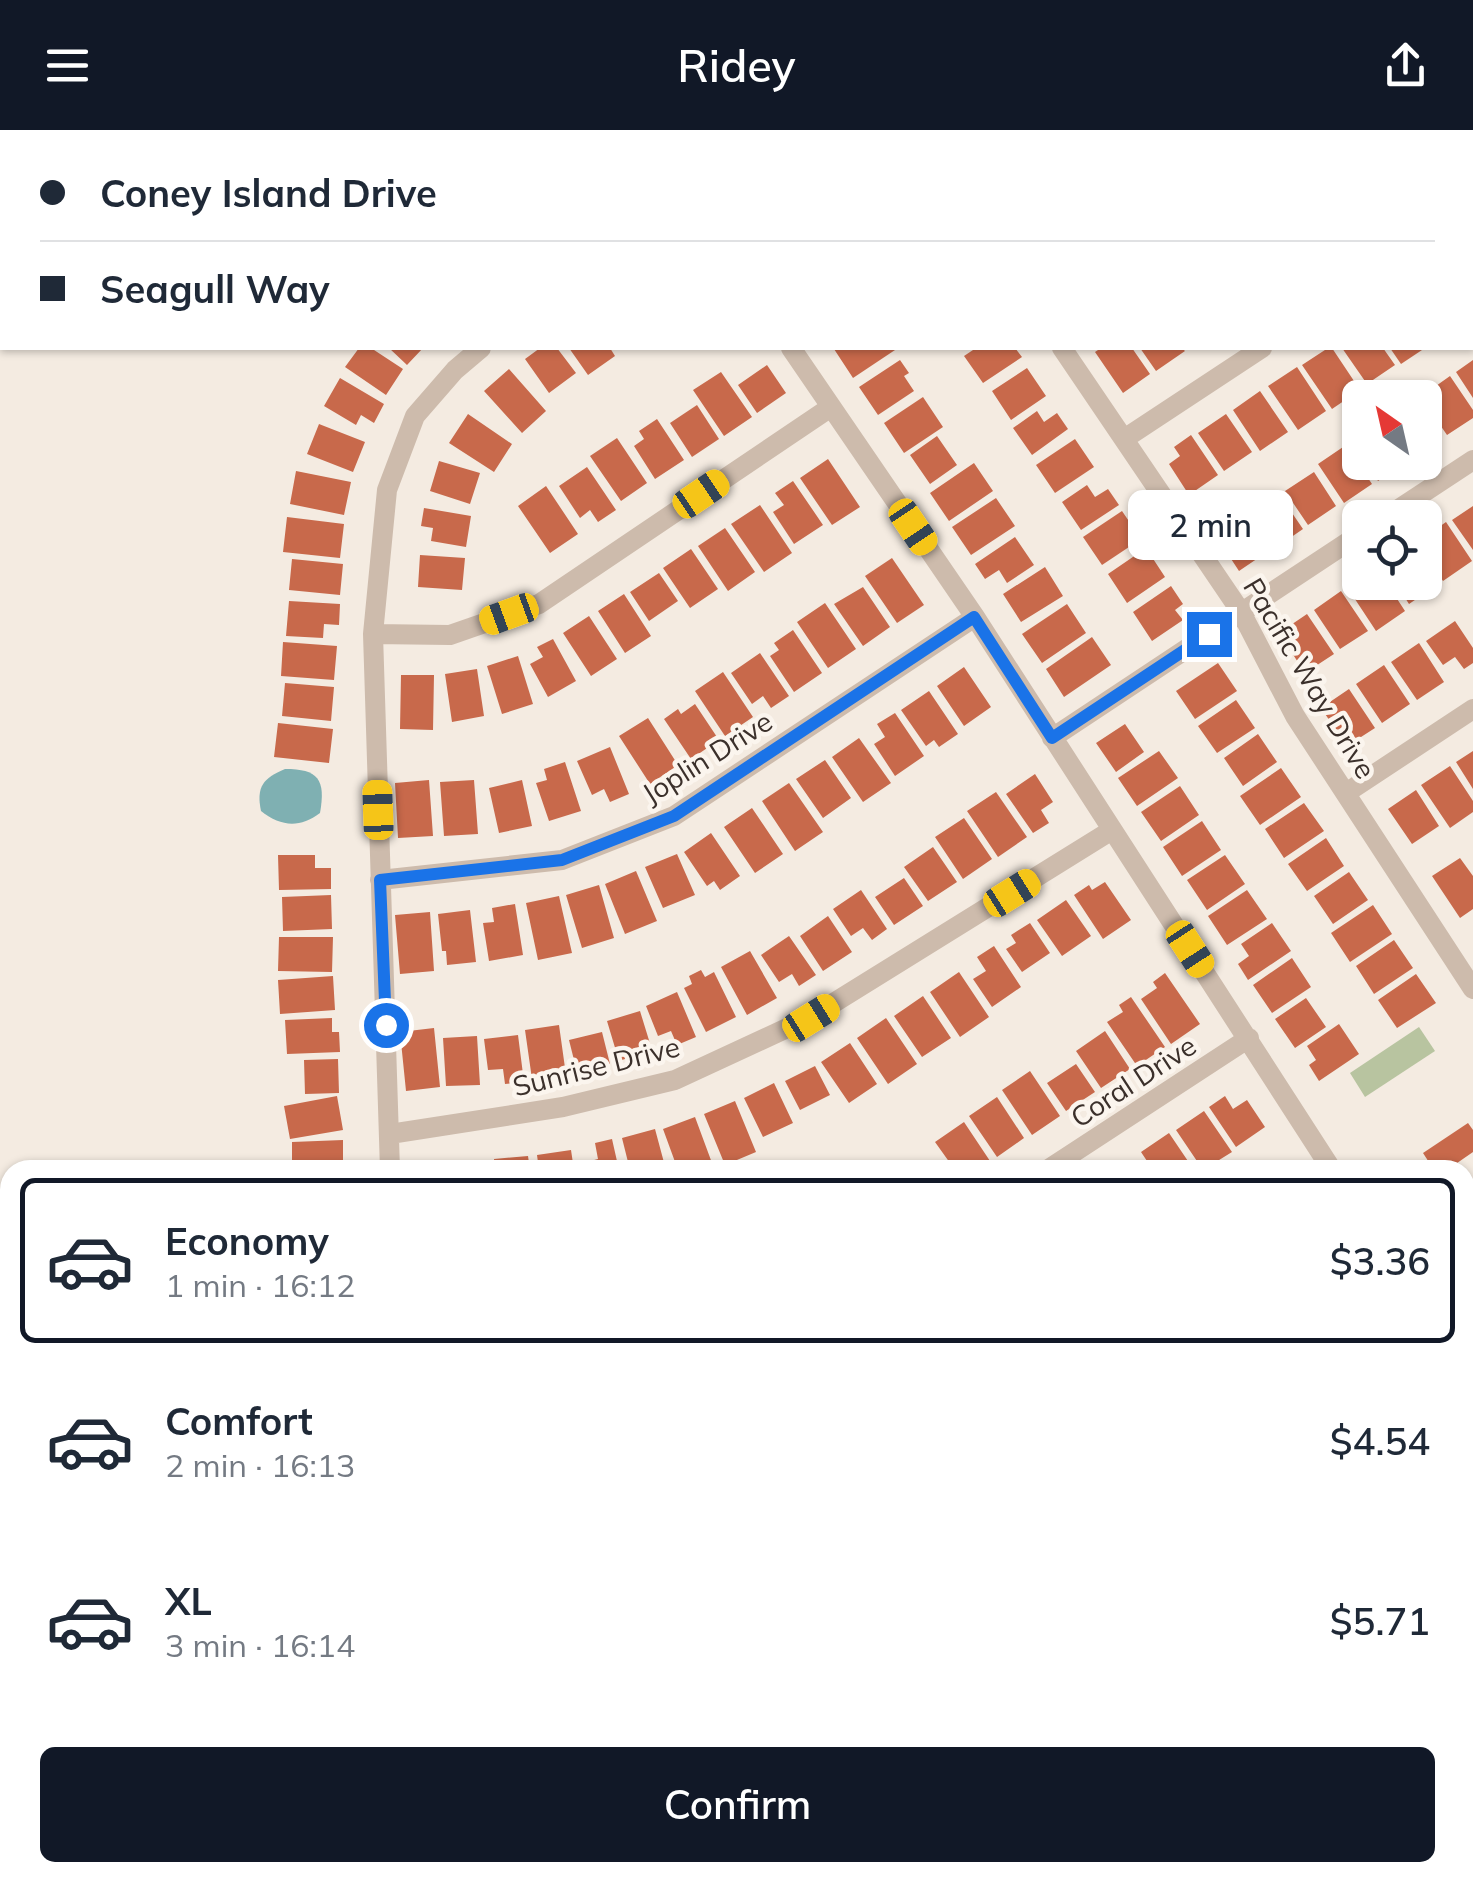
<!DOCTYPE html>
<html lang="en">
<head>
<meta charset="utf-8">
<style>
	:root { --surface:#fff; --page:#f6f6f7; --text:#1f2937; --muted:#747a83; --line:#e0e1e3; --accent:#111827 }
	body { margin:0; font-family:Mulish,sans-serif; background:var(--page); color:var(--text); height:100vh; display:flex; flex-direction:column; font-size:38px; white-space:nowrap }
	* { box-sizing:border-box; margin:0 }
	p { font-size:32px; color:var(--muted) }
	.icon { flex:none; width:55px; height:55px; fill:none; stroke:currentColor; stroke-width:2; stroke-linecap:round; stroke-linejoin:round }
	.map { position:relative; flex:1; overflow:hidden }
	.details { position:absolute; left:0px; top:1030px; width:1475px; height:722px; display:flex; flex-direction:column; background:var(--surface); border-radius:30px 30px 0 0; box-shadow:0 2px 8px #0004 }
	.details>* { flex:none }
	.top-card { position:absolute; left:0px; top:0px; width:1475px; height:220px; box-shadow:0 2px 8px #0004; display:grid; align-content:center; height:220px; padding:0 40px; background:var(--surface) }
	.needle { width:65px; rotate:326deg }
	.buttons { position:absolute; left:1342px; top:250px; display:grid; gap:20px }
	.buttons a { display:grid; place-items:center; width:100px; height:100px; border-radius:15px; background:var(--surface); box-shadow:0 2px 8px #0004; font-size:50px }
	.end { position:absolute; width:45px; height:45px; margin:-22px; border:12px solid #1a73e8; background:#fff; box-shadow:0 0 0 5px #fff }
	.from { border-radius:50% }
	.bubble { position:absolute; height:70px; border-radius:15px; background:var(--surface); box-shadow:0 2px 8px #0004; font-size:32px; font-weight:600; line-height:70px; text-align:center }
	.car { position:absolute; width:30px; height:60px; margin:-30px -15px; border-radius:12px; box-shadow:0 0 8px 2px #0007; background:linear-gradient(#f5c518 24%,#345 0 40%,#f5c518 0 76%,#345 0 86%,#f5c518 0) }
	.top-card b { display:flex; align-items:center; gap:35px; height:95px; font-size:38px }
	.top-card b+b { border-top:2px solid var(--line) }
	.top-card i { width:25px; height:25px; background:var(--text) }
	ul { padding:18px 0 0; list-style:none }
	li { display:flex; align-items:center; gap:30px; height:165px; margin:0 20px 15px; padding:0 20px; border:5px solid transparent; border-radius:15px }
	li div { flex:1 }
	li b { display:block; font-size:38px }
	li em { font-style:normal; font-weight:600 }
	li.selected { border-color:var(--accent) }
	li>.icon { width:90px; height:90px; stroke-width:1.5 }
	.primary-button { display:flex; gap:20px; margin-top:auto; padding:20px 40px }
	.primary-button a { flex:1; height:115px; border-radius:15px; background:var(--accent); color:#fff; font-size:40px; font-weight:600; line-height:115px; text-align:center }
	header { display:flex; justify-content:space-between; align-items:center; height:130px; padding:0 40px; background:var(--accent); color:#fff; font-size:45px; font-weight:600 }
	.map>svg:first-child { display:block }
</style>
</head>
<body>
<header><svg class="icon" aria-label="menu" viewBox="0 0 24 24"><path d="M4 6h16M4 12h16M4 18h16"/></svg>Ridey<svg class="icon" aria-label="share" viewBox="0 0 24 24"><path d="M12 15V3M7 8l5-5 5 5M5 13v7h14v-7"/></svg></header>
<div class="map">
<svg width="1473" height="1752" viewBox="0 0 1473 1752">
	<rect width="100%" height="100%" fill="#f4ebe1"/>
	<path fill="#b8c4a0" d="M1419 897 1435 921 1365 967 1350 943Z"/>
	<path fill="#7fb0b2" d="M285 639C318 639 326 649 320 683 300 698 281 697 261 681 256 657 263 648 285 639Z"/>
	<path fill="#c8694b" d="M359 218H371L403 239 386 265 345 237Z
		M389 218H423L407 235Z
		M540 218H557L576 243 549 263 525 229Z
		M569 218H610L615 226 588 245Z
		M837 218H898L853 248 834 219Z
		M976 218H1015L1022 227 983 253 964 226Z
		M1101 218H1132L1150 244 1123 263 1095 222Z
		M1140 218H1182L1185 221 1156 241Z
		M1328 218H1332L1360 260 1332 279 1302 235Z
		M1342 218H1383L1395 235 1367 254Z
		M1390 218H1425L1401 234Z
		M900 230 909 243 904 246 914 261 878 285 859 257Z
		M1473 230V268L1456 242Z
		M767 235 786 263 757 283 738 255Z
		M1297 237 1326 281 1298 300 1268 256Z
		M1027 238 1046 266 1011 290 992 261Z
		M509 239 546 281 522 303 484 261Z
		M721 242 752 287 724 306 693 260Z
		M1450 246 1473 280V288L1447 305 1425 273V268H1419Z
		M340 248 384 274 374 293 361 285 356 295 324 276Z
		M1260 261 1288 302 1260 321 1233 280Z
		M923 267 943 297 904 323 884 293Z
		M697 275 719 309 692 327 670 293Z
		M1037 281 1044 292 1057 283 1068 299 1032 325 1013 298Z
		M1425 283 1442 308 1425 319Z
		M468 284 512 314 494 342 449 313Z
		M1226 284 1252 322 1224 341 1198 303Z
		M657 289 684 330 655 349 634 316 644 309 639 301Z
		M319 294 365 312 353 342 307 324Z
		M1191 305 1218 345 1189 365 1169 334 1180 326 1174 317Z
		M937 306 957 335 930 354 910 325Z
		M617 308 647 353 621 371 590 326Z
		M1075 309 1094 337 1055 363 1036 335Z
		M1346 315 1372 354 1344 373 1318 334Z
		M828 329 860 377 832 395 800 348Z
		M439 331 480 343 470 374 430 361Z
		M1366 332H1405L1378 351Z
		M974 333 993 361 949 391 930 363Z
		M587 337 616 380 598 392 590 380 580 388 559 356Z
		M296 341 351 352 344 385 290 374Z
		M1314 342 1336 376 1308 395 1285 361Z
		M793 351 823 395 794 414 773 382 784 375 775 363Z
		M1087 355 1095 367 1108 359 1119 375 1081 400 1062 372Z
		M546 356 578 404 550 423 518 376Z
		M1277 361 1303 399 1274 419 1248 381Z
		M996 368 1015 396 971 425 952 397Z
		M760 375 792 423 764 442 731 394Z
		M1473 376V420L1452 390Z
		M424 378 471 386 466 417 431 411 433 398 421 396Z
		M1122 381 1141 409 1102 435 1083 407Z
		M1240 381 1267 422 1239 441 1212 400Z
		M287 387 344 394 340 428 283 422Z
		M1446 392 1472 431 1443 451 1425 424V407Z
		M725 398 755 442 728 461 698 416Z
		M1015 407 1034 435 1007 453 999 440 985 449 975 434Z
		M1146 418 1165 447 1127 473 1108 444Z
		M691 419 718 459 690 478 663 438Z
		M420 425 465 428 462 460 418 457Z
		M892 428 924 475 897 493 865 446Z
		M292 429 343 434 340 465 289 460Z
		M1425 436 1437 455 1409 474 1395 452H1425Z
		M1045 437 1063 466 1021 492 1003 464Z
		M659 443 678 471 649 491 630 462Z
		M1360 449V452H1386L1405 481 1376 501 1347 457Z
		M1171 456 1183 474 1175 480 1183 490 1152 511 1133 482Z
		M863 457 890 497 863 516 834 474Z
		M1341 461 1368 501 1340 519 1314 480Z
		M624 464 651 506 625 523 598 481Z
		M289 471 340 474 339 495 324 494 323 508 286 506Z
		M825 473 856 519 828 538 797 492Z
		M1067 474 1086 503 1042 533 1022 504Z
		M1307 484 1334 524 1305 543 1279 503Z
		M589 486 617 529 591 546 563 503Z
		M1455 491 1473 518V533L1464 539 1455 527 1443 535 1426 511Z
		M793 500 822 543 794 562 770 526 779 520 774 513Z
		M1092 507 1111 535 1064 567 1046 539Z
		M553 509 576 551 548 567 530 534 543 527 537 517Z
		M283 512 337 516 334 550 281 546Z
		M1419 513 1444 552 1417 570 1391 532Z
		M760 523 789 566 771 578 763 566 752 574 731 543Z
		M518 526 533 574 502 584 487 536Z
		M1218 533 1237 561 1195 589 1176 561Z
		M1384 535 1410 574 1382 593 1356 554Z
		M964 537 991 577 964 596 937 556Z
		M477 539 484 586 452 592 445 544Z
		M723 542 753 587 725 606 695 561Z
		M401 545H434L433 600 400 599Z
		M285 553 334 557 331 591 282 586Z
		M1349 559 1375 598 1347 616 1321 578Z
		M929 561 958 604 939 617 934 610 926 616 901 580Z
		M1236 570 1255 598 1217 623 1198 596Z
		M695 574 719 610 691 629 664 589 678 579 681 584Z
		M895 583 924 626 895 646 874 614 885 607 877 594Z
		M648 588 678 635 650 654 619 606Z
		M278 593 333 599 329 633 274 627Z
		M1125 594 1144 622 1116 642 1096 613Z
		M1258 604 1277 632 1243 656 1224 628Z
		M859 608 891 653 863 672 832 627Z
		M610 617 629 664 610 672 604 659 592 665 577 631Z
		M1159 621 1178 648 1137 676 1118 648Z
		M1473 621V659L1456 632Z
		M825 630 851 668 823 688 796 649Z
		M565 632 581 681 549 691 536 653 547 650 544 639Z
		M1450 636 1473 671V682L1450 698 1421 655Z
		M1281 638 1301 667 1260 695 1240 666Z
		M1035 644 1053 672 1041 680 1049 693 1033 703 1006 664Z
		M429 650 433 706 398 708 395 653Z
		M474 650 478 704 444 706 440 652Z
		M522 650 532 696 499 703 489 658Z
		M789 653 823 702 795 721 762 671Z
		M1180 656 1199 685 1161 711 1141 682Z
		M1416 660 1439 696 1412 714 1388 679Z
		M996 662 1027 707 998 727 967 681Z
		M1304 673 1324 701 1284 728 1265 699Z
		M752 678 783 724 755 743 724 697Z
		M964 688 992 729 963 749 935 707Z
		M1202 691 1221 720 1182 746 1163 717Z
		M711 703 740 746 720 760 714 751 707 756 684 722Z
		M1326 708 1344 736 1307 761 1288 734Z
		M933 717 957 752 928 771 904 737Z
		M677 724 695 765 663 778 645 737Z
		M278 725H315V738H331V759L279 760Z
		M1225 725 1245 754 1207 780 1187 750Z
		M1460 728 1473 746V779L1460 788 1432 746Z
		M636 741 657 791 625 804 605 754Z
		M1349 742 1368 770 1333 794 1314 766Z
		M904 748 923 776 894 795 875 767Z
		M1105 752 1131 790 1103 809 1074 765 1089 755 1092 760Z
		M599 755 614 808 582 818 566 765Z
		M861 760 887 799 872 810 863 798 851 806 833 779Z
		M1247 760 1267 789 1227 815 1208 786Z
		M331 765 332 799 283 801 282 767Z
		M559 766 572 823 538 830 526 773Z
		M1066 770 1091 806 1062 826 1037 790Z
		M515 774 523 825 489 831 483 793 494 792 492 778Z
		M1373 775 1392 804 1350 832 1331 803Z
		M470 780 476 832 447 835 446 821H442L438 784Z
		M430 782 434 841 400 844 395 785Z
		M828 786 852 822 823 841 800 806Z
		M1030 793 1050 823 1022 842 1006 819 1016 813 1011 805Z
		M1272 793 1291 821 1248 850 1238 834 1249 826 1241 814Z
		M789 806 816 845 799 856 792 844 779 852 761 825Z
		M279 807H333L332 842 278 841Z
		M1394 810 1413 838 1374 864 1356 836Z
		M994 816 1021 857 992 877 973 849 986 841 977 827Z
		M750 821 777 868 747 885 721 837Z
		M1292 828 1311 857 1272 883 1253 855Z
		M701 840 705 847 714 842 736 887 706 902 684 858 692 854 689 846Z
		M959 842 989 887 960 907 930 862Z
		M1165 843 1200 894 1171 914 1141 869 1157 858 1153 852Z
		M1416 844 1436 873 1397 898 1378 870Z
		M333 846 335 880 280 884 278 850Z
		M677 862 696 907 677 915 671 901 658 906 646 876Z
		M923 866 951 908 922 927 894 886Z
		M1131 867 1165 917 1137 936 1107 892 1123 882 1119 875Z
		M1306 868 1326 897 1295 918 1275 889Z
		M640 881 652 920 619 931 607 891Z
		M332 888V902H339L340 922 287 924 285 890Z
		M886 888 917 934 888 954 857 908Z
		M1339 894 1359 924 1319 951 1309 935 1316 930 1307 916Z
		M559 895 566 945 532 949 525 900Z
		M434 898 440 957 406 961 400 902Z
		M1105 901 1130 939 1101 958 1076 921Z
		M602 902 610 934 577 942 569 910Z
		M518 905 524 952 505 954 503 939 488 940 484 909Z
		M477 906 480 955 446 956 443 908Z
		M850 913 877 954 849 973 821 932Z
		M338 929 339 963 305 964 304 930Z
		M1076 934 1095 962 1066 981 1047 953Z
		M815 936 830 965 800 980 785 951Z
		M1030 941 1060 986 1032 1005 1002 960Z
		M774 953 793 993 763 1007 744 968Z
		M337 966 343 1000 290 1009 284 976Z
		M1225 966 1233 979 1247 970 1265 997 1236 1017 1209 977Z
		M997 967 1024 1008 997 1027 969 986Z
		M735 971 756 1022 725 1035 704 984Z
		M1204 981 1232 1022 1203 1040 1176 1000Z
		M695 987 712 1033 694 1040H678L663 999Z
		M964 992 990 1031 977 1040H955L935 1012Z
		M1468 993 1473 1000V1022L1447 1040H1434L1423 1023Z
		M655 999 666 1040H630L622 1008Z
		M1169 1003 1194 1040H1153L1141 1022Z
		M612 1009 619 1040H585L583 1033 598 1029 595 1013Z
		M343 1010V1040H292V1012Z
		M571 1020 574 1040H539L537 1025Z
		M528 1026 530 1040H495L494 1029Z
		M454 1032 488 1033V1040H454Z
		M1465 1124 1473 1136V1165L1465 1170Z
		M1473 1336V1404L1465 1389V1340Z
		M1473 1511V1566L1465 1553V1516Z
		M600 1742H619V1752H585V1747H600Z
		M641 1742H681L687 1752H647Z
		M853 1742H886L892 1752H860Z
		M1104 1742H1137L1143 1752H1110Z
		M1150 1742H1182L1188 1752H1156Z
		M1251 1742H1272L1278 1752H1246L1243 1748Z
		M1284 1742H1317L1323 1752H1291Z"/>
	<g fill="none" stroke-linecap="round" stroke-linejoin="round">
		<path stroke="#b9a596" stroke-width="4" stroke-dasharray="5 5" stroke-linecap="butt" d="M1465 1671 1473 1688
			M1431 1742 1437 1752
			M814 1752 819 1742"/>
		<path stroke="#cdbbac" stroke-width="20" d="M916 0 918 2
			M1444 0 1446 2
			M780 2 782 0
			M1180 2 1184 0
			M1472 41 1473 42
			M1472 78H1473
			M791 218 975 487 1332 1040
			M1062 218 1241 482 1295 586 1473 859
			M1124 309 1262 218
			M1385 388 1473 330
			M373 504 450 505 539 474 831 277
			M1052 608 1360 404
			M1346 663 1473 579
			M380 750 562 730 674 686 975 487
			M390 1004 563 977 675 950 811 887 1112 700
			M390 1040 373 504 387 360 415 286 455 240 481 218
			M1047 1040 1249 908
			M1465 1073 1473 1084
			M1465 1453 1473 1449
			M1010 1752 1025 1742"/>
		<path stroke="#a18a7d" stroke-width="25" d="M1465 1256 1473 1251
			M1465 1279 1473 1276
			M1465 1741 1469 1752
			M783 1752 788 1742"/>
	</g>
	<g fill="none" stroke-linecap="round" stroke-linejoin="round">
		<path stroke="#1a73e8" stroke-width="12" d="M386 895 380 750 562 730 674 686 974 487 1052 608 1209 504"/>
	</g>
	<g text-anchor="middle" dominant-baseline="central" stroke-width="9" stroke-linejoin="round" paint-order="stroke">
		<g font-size="28" fill="#3b302b" stroke="#fbf5ee">
			<text transform="translate(1310 548) rotate(59)">Pacific Way Drive</text>
			<text transform="translate(707 627) rotate(-32)">Joplin Drive</text>
			<text transform="translate(596 936) rotate(-14)">Sunrise Drive</text>
			<text transform="translate(1133 951) rotate(-33)">Coral Drive</text>
		</g>
	</g>
</svg>
<div class="buttons">
<a><svg class="needle" viewBox="-14 -14 28 28"><path d="M0-13l5 13h-10z" fill="#e53935"/><path d="M0 13l5-13h-10z" fill="#747a83"/></svg></a>
<a><svg class="icon" aria-label="locate" viewBox="0 0 24 24"><circle cx="12" cy="12" r="6"/><path d="M12 2v4M12 18v4M2 12h4M18 12h4"/></svg></a>
</div>
<i class="end from" style="left:386px;top:895px"></i>
<i class="end" style="left:1209px;top:504px"></i>
<div class="bubble" style="left:1128px;top:360px;width:165px">2 min</div>
<i class="car" style="left:701px;top:364px;rotate:56deg"></i>
<i class="car" style="left:913px;top:397px;rotate:146deg"></i>
<i class="car" style="left:509px;top:484px;rotate:250deg"></i>
<i class="car" style="left:378px;top:680px;rotate:358deg"></i>
<i class="car" style="left:1012px;top:763px;rotate:58deg"></i>
<i class="car" style="left:1190px;top:819px;rotate:147deg"></i>
<i class="car" style="left:811px;top:888px;rotate:58deg"></i>
<div class="top-card">
<b><i class="from"></i>Coney Island Drive</b>
<b><i></i>Seagull Way</b>
</div>
<section class="details">
<ul>
<li class="selected"><svg class="icon" aria-label="car" viewBox="0 0 24 24"><path d="M5 17H2v-5l4-1 3-4h7l3 4 3 1v5h-3M9 17h6M6 11h13"/><circle cx="7" cy="17" r="2"/><circle cx="17" cy="17" r="2"/></svg><div><b>Economy</b><p>1 min · 16:12</p></div><em>$3.36</em></li>
<li><svg class="icon" aria-label="car" viewBox="0 0 24 24"><path d="M5 17H2v-5l4-1 3-4h7l3 4 3 1v5h-3M9 17h6M6 11h13"/><circle cx="7" cy="17" r="2"/><circle cx="17" cy="17" r="2"/></svg><div><b>Comfort</b><p>2 min · 16:13</p></div><em>$4.54</em></li>
<li><svg class="icon" aria-label="car" viewBox="0 0 24 24"><path d="M5 17H2v-5l4-1 3-4h7l3 4 3 1v5h-3M9 17h6M6 11h13"/><circle cx="7" cy="17" r="2"/><circle cx="17" cy="17" r="2"/></svg><div><b>XL</b><p>3 min · 16:14</p></div><em>$5.71</em></li>
</ul>
<div class="primary-button"><a>Confirm</a></div>
</section>
</div>
</body>
</html>
